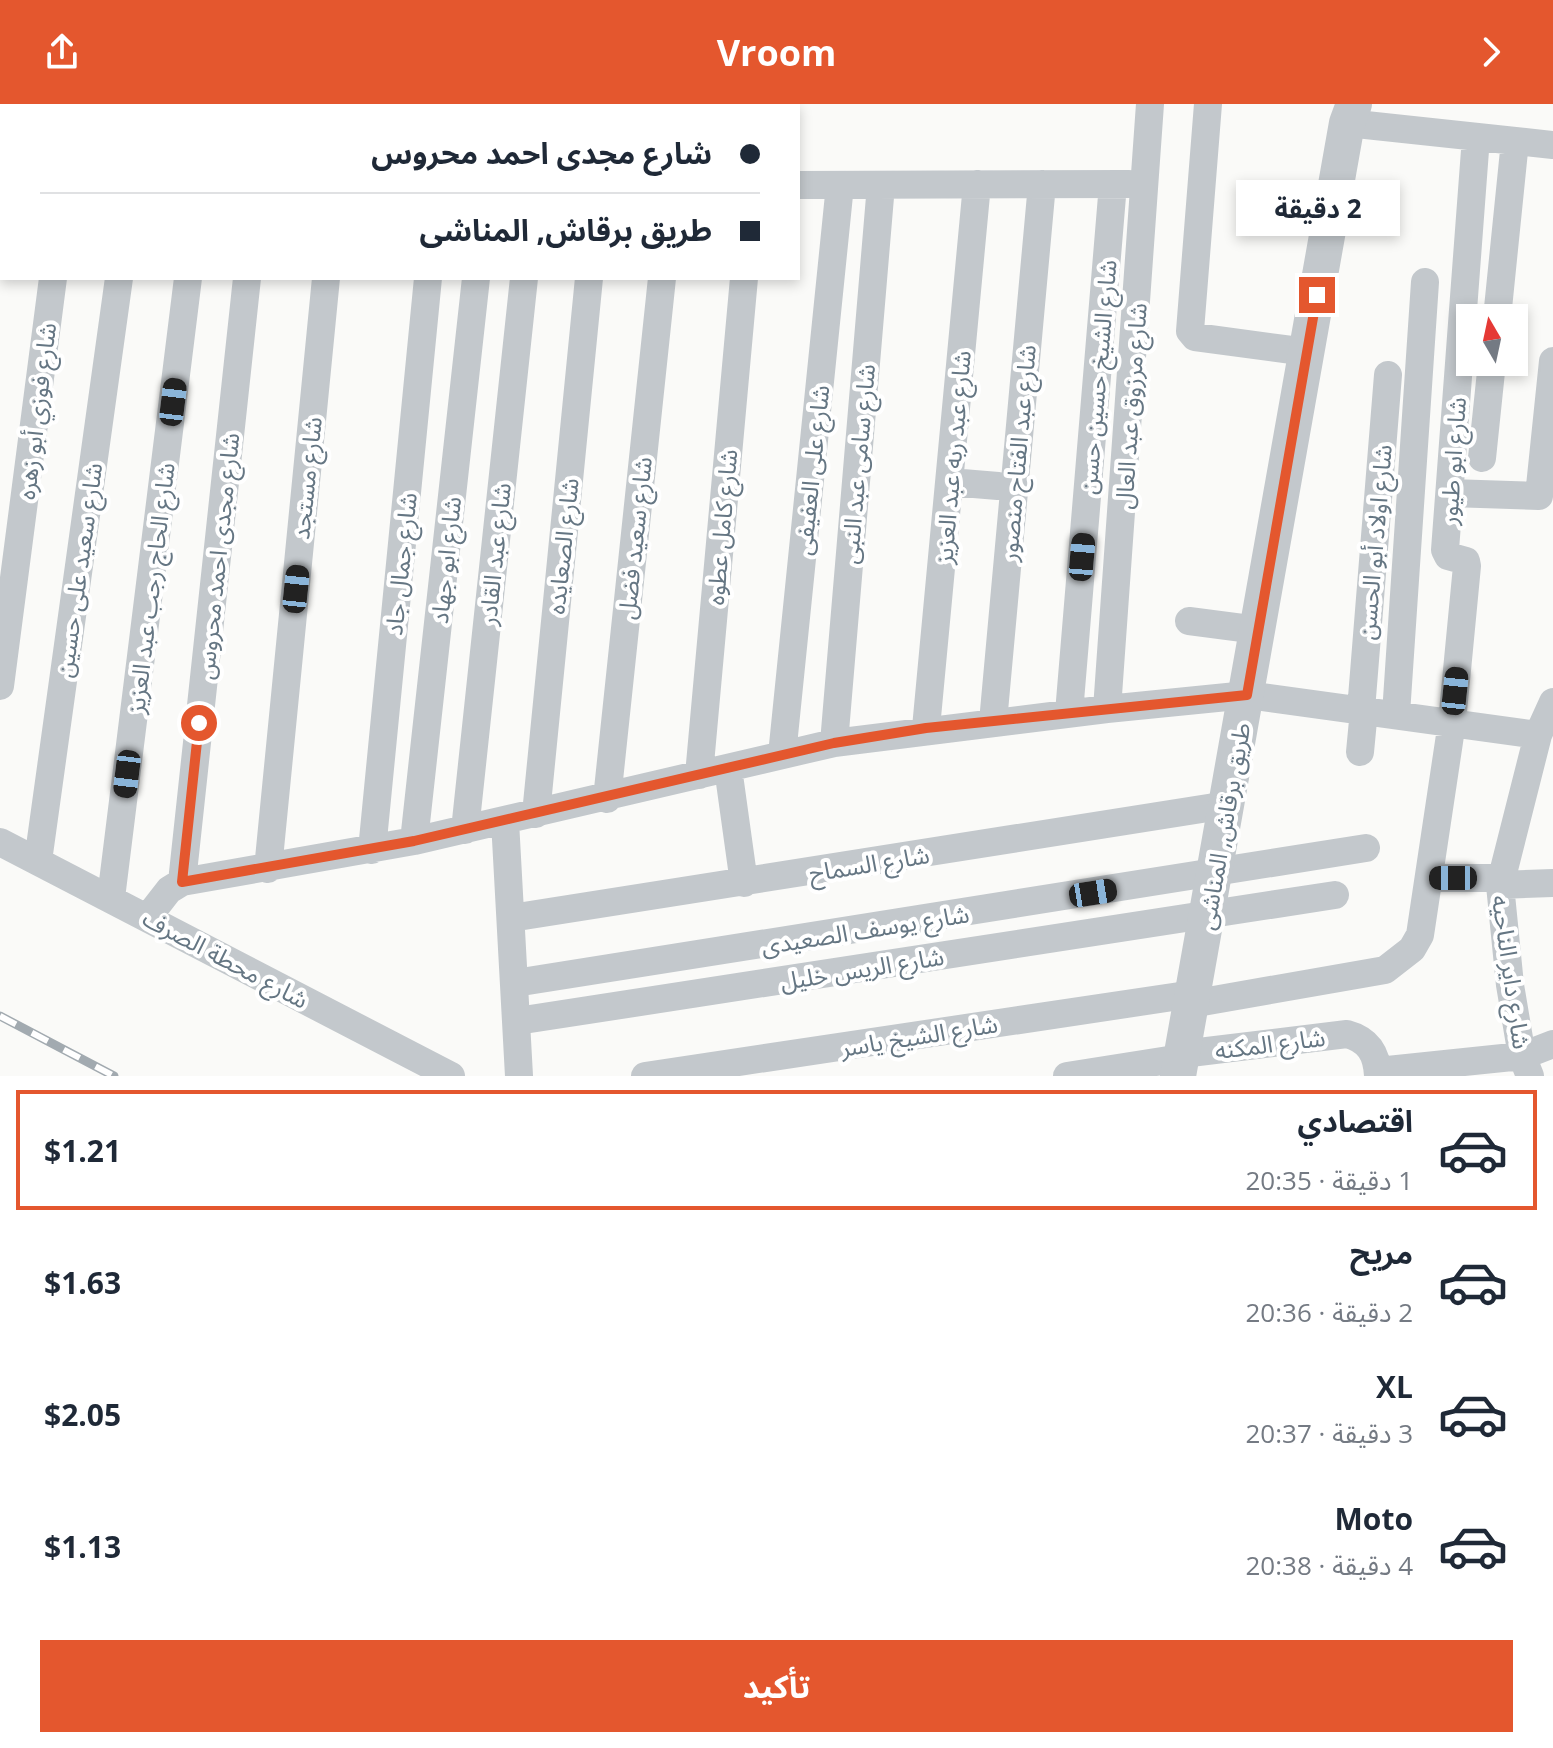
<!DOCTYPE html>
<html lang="ar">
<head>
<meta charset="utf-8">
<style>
	:root { --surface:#fff; --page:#f6f6f7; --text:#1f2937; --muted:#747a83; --line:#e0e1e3; --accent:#e4572e }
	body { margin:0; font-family:"Open Sans","Noto Sans Arabic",sans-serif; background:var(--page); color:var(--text); direction:rtl; height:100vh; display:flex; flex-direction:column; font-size:30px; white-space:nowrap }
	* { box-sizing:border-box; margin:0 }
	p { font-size:26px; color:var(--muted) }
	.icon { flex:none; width:44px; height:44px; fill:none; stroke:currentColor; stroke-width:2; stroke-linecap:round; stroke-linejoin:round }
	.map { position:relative; height:972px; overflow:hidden; direction:ltr }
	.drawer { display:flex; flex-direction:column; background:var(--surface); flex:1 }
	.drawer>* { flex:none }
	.top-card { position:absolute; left:0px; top:0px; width:800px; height:176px; box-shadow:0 4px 12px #0003; direction:rtl; display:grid; align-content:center; height:176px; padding:0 40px; background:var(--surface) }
	.needle { width:52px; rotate:351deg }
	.controls { position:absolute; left:1456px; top:200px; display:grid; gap:16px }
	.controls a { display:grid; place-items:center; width:72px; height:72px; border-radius:0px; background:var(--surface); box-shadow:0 4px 12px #0003; font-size:40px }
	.end { position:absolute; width:36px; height:36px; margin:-18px; border:10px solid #e4572e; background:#fff; box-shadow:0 0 0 4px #fff }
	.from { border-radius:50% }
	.bubble { position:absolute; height:56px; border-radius:0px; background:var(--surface); box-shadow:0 4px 12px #0003; font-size:26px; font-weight:700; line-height:56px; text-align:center; direction:rtl }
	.car { position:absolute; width:24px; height:48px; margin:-24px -12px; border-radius:10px; box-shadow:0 0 6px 2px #0007; background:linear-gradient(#222 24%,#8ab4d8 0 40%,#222 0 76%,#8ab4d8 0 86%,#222 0) }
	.top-card b { display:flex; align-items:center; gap:28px; height:76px; font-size:30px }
	.top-card b+b { border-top:2px solid var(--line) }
	.top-card i { width:20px; height:20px; background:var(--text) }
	ul { padding:14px 0 0; list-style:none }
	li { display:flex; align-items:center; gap:24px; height:120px; margin:0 16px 12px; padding:0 24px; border:4px solid transparent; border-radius:0px }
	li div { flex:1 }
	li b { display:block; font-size:30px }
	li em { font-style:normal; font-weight:700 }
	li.active { border-color:var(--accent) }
	li>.icon { width:72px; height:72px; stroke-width:1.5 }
	.cta { display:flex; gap:16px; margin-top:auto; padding:16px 40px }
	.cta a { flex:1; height:92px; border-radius:0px; background:var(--accent); color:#fff; font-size:32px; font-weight:700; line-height:92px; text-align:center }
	header { display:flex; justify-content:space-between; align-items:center; height:104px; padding:0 40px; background:var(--accent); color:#fff; font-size:36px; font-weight:700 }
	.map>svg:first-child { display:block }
</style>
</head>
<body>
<header><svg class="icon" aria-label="forward" viewBox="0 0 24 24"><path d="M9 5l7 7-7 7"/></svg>Vroom<svg class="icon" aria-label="share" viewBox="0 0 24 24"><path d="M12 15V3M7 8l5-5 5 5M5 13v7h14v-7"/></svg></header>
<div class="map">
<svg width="1553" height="972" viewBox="0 0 1553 972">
	<rect width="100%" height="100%" fill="#fafaf8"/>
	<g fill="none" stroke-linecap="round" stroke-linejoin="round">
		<path stroke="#c3c8cc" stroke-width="28" d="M1208 0 1190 227 1195 233 1307 248
			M605 2V0
			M1347 19 1553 41
			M798 81 1129 80
			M0 97H2
			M1497 214 1515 37
			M1482 354 1492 258
			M950 378 998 382
			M1450 389 1539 392 1553 257
			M1189 517 1258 526
			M0 582 53 174
			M1107 605 1150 0
			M1361 606 1388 271
			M1069 609 1113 80
			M1396 610 1425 178
			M993 618 1042 80
			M926 624 977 80
			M1538 631 1553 598
			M834 639 881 81
			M1360 648 1364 606
			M782 651 840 81
			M728 664 744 779
			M699 671 744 174
			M607 695 662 174
			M536 710 589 174
			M505 717 519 972
			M465 726 524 174
			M414 737 476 174
			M0 738 451 972
			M372 746 428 174
			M38 757 119 174
			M268 765 326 174
			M1429 774H1501
			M182 778 247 174
			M1500 781 1553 779
			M111 794 188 174
			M148 813 169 786 182 778 414 737 834 639 1107 605 1247 591 1538 631 1500 781 1510 881 1522 952 1530 972
			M511 814 1227 701
			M515 879 1366 744
			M1191 900 1385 866 1412 845 1420 831 1452 618 1467 462 1466 457 1448 452 1445 446 1476 33
			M517 917 1335 791
			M1182 950 1347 930C1369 936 1377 950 1378 972
			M1378 967 1522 952 1553 940
			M645 972 1193 890
			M1067 972 1181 954"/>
		<path stroke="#c3c8cc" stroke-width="36" d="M1178 972 1347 19 1354 0"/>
		<g stroke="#a2aab0" stroke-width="9">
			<path id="rail" d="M0 912 114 972"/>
		</g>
		<use href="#rail" stroke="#fff" stroke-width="6" stroke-dasharray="18" stroke-linecap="butt"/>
	</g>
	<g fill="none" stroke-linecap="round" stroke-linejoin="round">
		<path stroke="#e4572e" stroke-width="10" d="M199 619 182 778 414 737 834 639 926 624 1247 591 1317 191"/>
	</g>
	<g text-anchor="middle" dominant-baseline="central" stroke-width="8" stroke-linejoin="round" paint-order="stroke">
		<g font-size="24" fill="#657683" stroke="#fff">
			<text transform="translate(1097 273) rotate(-85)">شارع الشيخ حسين حسن</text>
			<text transform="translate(1130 302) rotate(-86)">شارع مرزوق عبد العال</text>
			<text transform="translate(36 307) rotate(-83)">شارع فوزي أبو زهره</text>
			<text transform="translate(1017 349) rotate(-85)">شارع عبد الفتاح منصور</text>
			<text transform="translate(952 353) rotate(-85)">شارع عبد ربه عبد العزيز</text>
			<text transform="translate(1452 357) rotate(-86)">شارع ابو طيور</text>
			<text transform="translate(857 360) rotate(-85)">شارع سامى عبد النبى</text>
			<text transform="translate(811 366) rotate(-84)">شارع على العفيفى</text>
			<text transform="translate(306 374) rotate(-84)">شارع مستجد</text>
			<text transform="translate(721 423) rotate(-85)">شارع كامل عطوه</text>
			<text transform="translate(634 434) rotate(-84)">شارع سعيد فضل</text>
			<text transform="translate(1374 438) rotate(-85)">شارع اولاد أبو الحسن</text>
			<text transform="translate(562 442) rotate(-84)">شارع الصعايده</text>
			<text transform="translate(494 450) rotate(-84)">شارع عبد القادر</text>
			<text transform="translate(217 452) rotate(-84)">شارع مجدى احمد محروس</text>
			<text transform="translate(445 456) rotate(-84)">شارع ابو جهاد</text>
			<text transform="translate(400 460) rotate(-84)">شارع جمال جاد</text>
			<text transform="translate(78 466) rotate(-82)">شارع سعيد على حسين</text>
			<text transform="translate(150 484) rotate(-83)">شارع الحاج رجب عبد العزيز</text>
			<text transform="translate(1223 722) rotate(-80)">طريق برقاش, المناشى</text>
			<text transform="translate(869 759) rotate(-9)">شارع السماح</text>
			<text transform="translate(865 825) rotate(-9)">شارع يوسف الصعيدى</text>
			<text transform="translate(226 854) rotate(28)">شارع محطة الصرف</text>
			<text transform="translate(862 864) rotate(-9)">شارع الريس خليل</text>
			<text transform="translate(1512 868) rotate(82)">شارع داير الناحيه</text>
			<text transform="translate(919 931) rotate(-9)">شارع الشيخ ياسر</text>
			<text transform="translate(1270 939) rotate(-7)">شارع المكنه</text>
		</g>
	</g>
</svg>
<div class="controls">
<a><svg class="needle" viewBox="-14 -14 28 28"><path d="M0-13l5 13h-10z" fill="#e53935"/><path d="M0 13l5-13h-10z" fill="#747a83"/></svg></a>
</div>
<i class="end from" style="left:199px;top:619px"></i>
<i class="end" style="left:1317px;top:191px"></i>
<div class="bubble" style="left:1236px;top:76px;width:164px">2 دقيقة</div>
<i class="car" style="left:173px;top:298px;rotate:7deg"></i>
<i class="car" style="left:1082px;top:453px;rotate:5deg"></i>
<i class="car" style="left:296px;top:485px;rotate:6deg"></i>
<i class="car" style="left:1455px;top:587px;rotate:6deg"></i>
<i class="car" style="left:127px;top:670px;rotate:187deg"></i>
<i class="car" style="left:1453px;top:774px;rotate:270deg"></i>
<i class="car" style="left:1093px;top:789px;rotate:81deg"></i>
<div class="top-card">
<b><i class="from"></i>شارع مجدى احمد محروس</b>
<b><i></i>طريق برقاش, المناشى</b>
</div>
</div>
<section class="drawer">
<ul>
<li class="active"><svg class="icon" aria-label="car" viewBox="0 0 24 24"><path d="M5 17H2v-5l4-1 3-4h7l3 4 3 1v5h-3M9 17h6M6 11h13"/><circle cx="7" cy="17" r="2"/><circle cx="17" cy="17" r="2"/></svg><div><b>اقتصادي</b><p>1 دقيقة · 20:35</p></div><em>$1.21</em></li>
<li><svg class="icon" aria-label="car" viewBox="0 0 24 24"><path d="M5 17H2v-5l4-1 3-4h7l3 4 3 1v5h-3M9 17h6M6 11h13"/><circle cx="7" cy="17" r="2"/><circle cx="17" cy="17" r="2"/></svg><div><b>مريح</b><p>2 دقيقة · 20:36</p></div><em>$1.63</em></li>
<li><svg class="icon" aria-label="car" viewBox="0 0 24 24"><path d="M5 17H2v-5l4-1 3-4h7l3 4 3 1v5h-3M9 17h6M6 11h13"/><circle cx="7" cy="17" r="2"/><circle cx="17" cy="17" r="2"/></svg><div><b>XL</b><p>3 دقيقة · 20:37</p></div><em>$2.05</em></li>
<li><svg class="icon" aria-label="car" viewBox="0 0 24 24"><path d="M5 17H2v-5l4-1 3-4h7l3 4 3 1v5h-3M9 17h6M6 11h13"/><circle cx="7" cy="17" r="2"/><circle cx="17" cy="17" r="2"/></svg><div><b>Moto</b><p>4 دقيقة · 20:38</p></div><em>$1.13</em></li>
</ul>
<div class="cta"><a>تأكيد</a></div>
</section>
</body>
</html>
